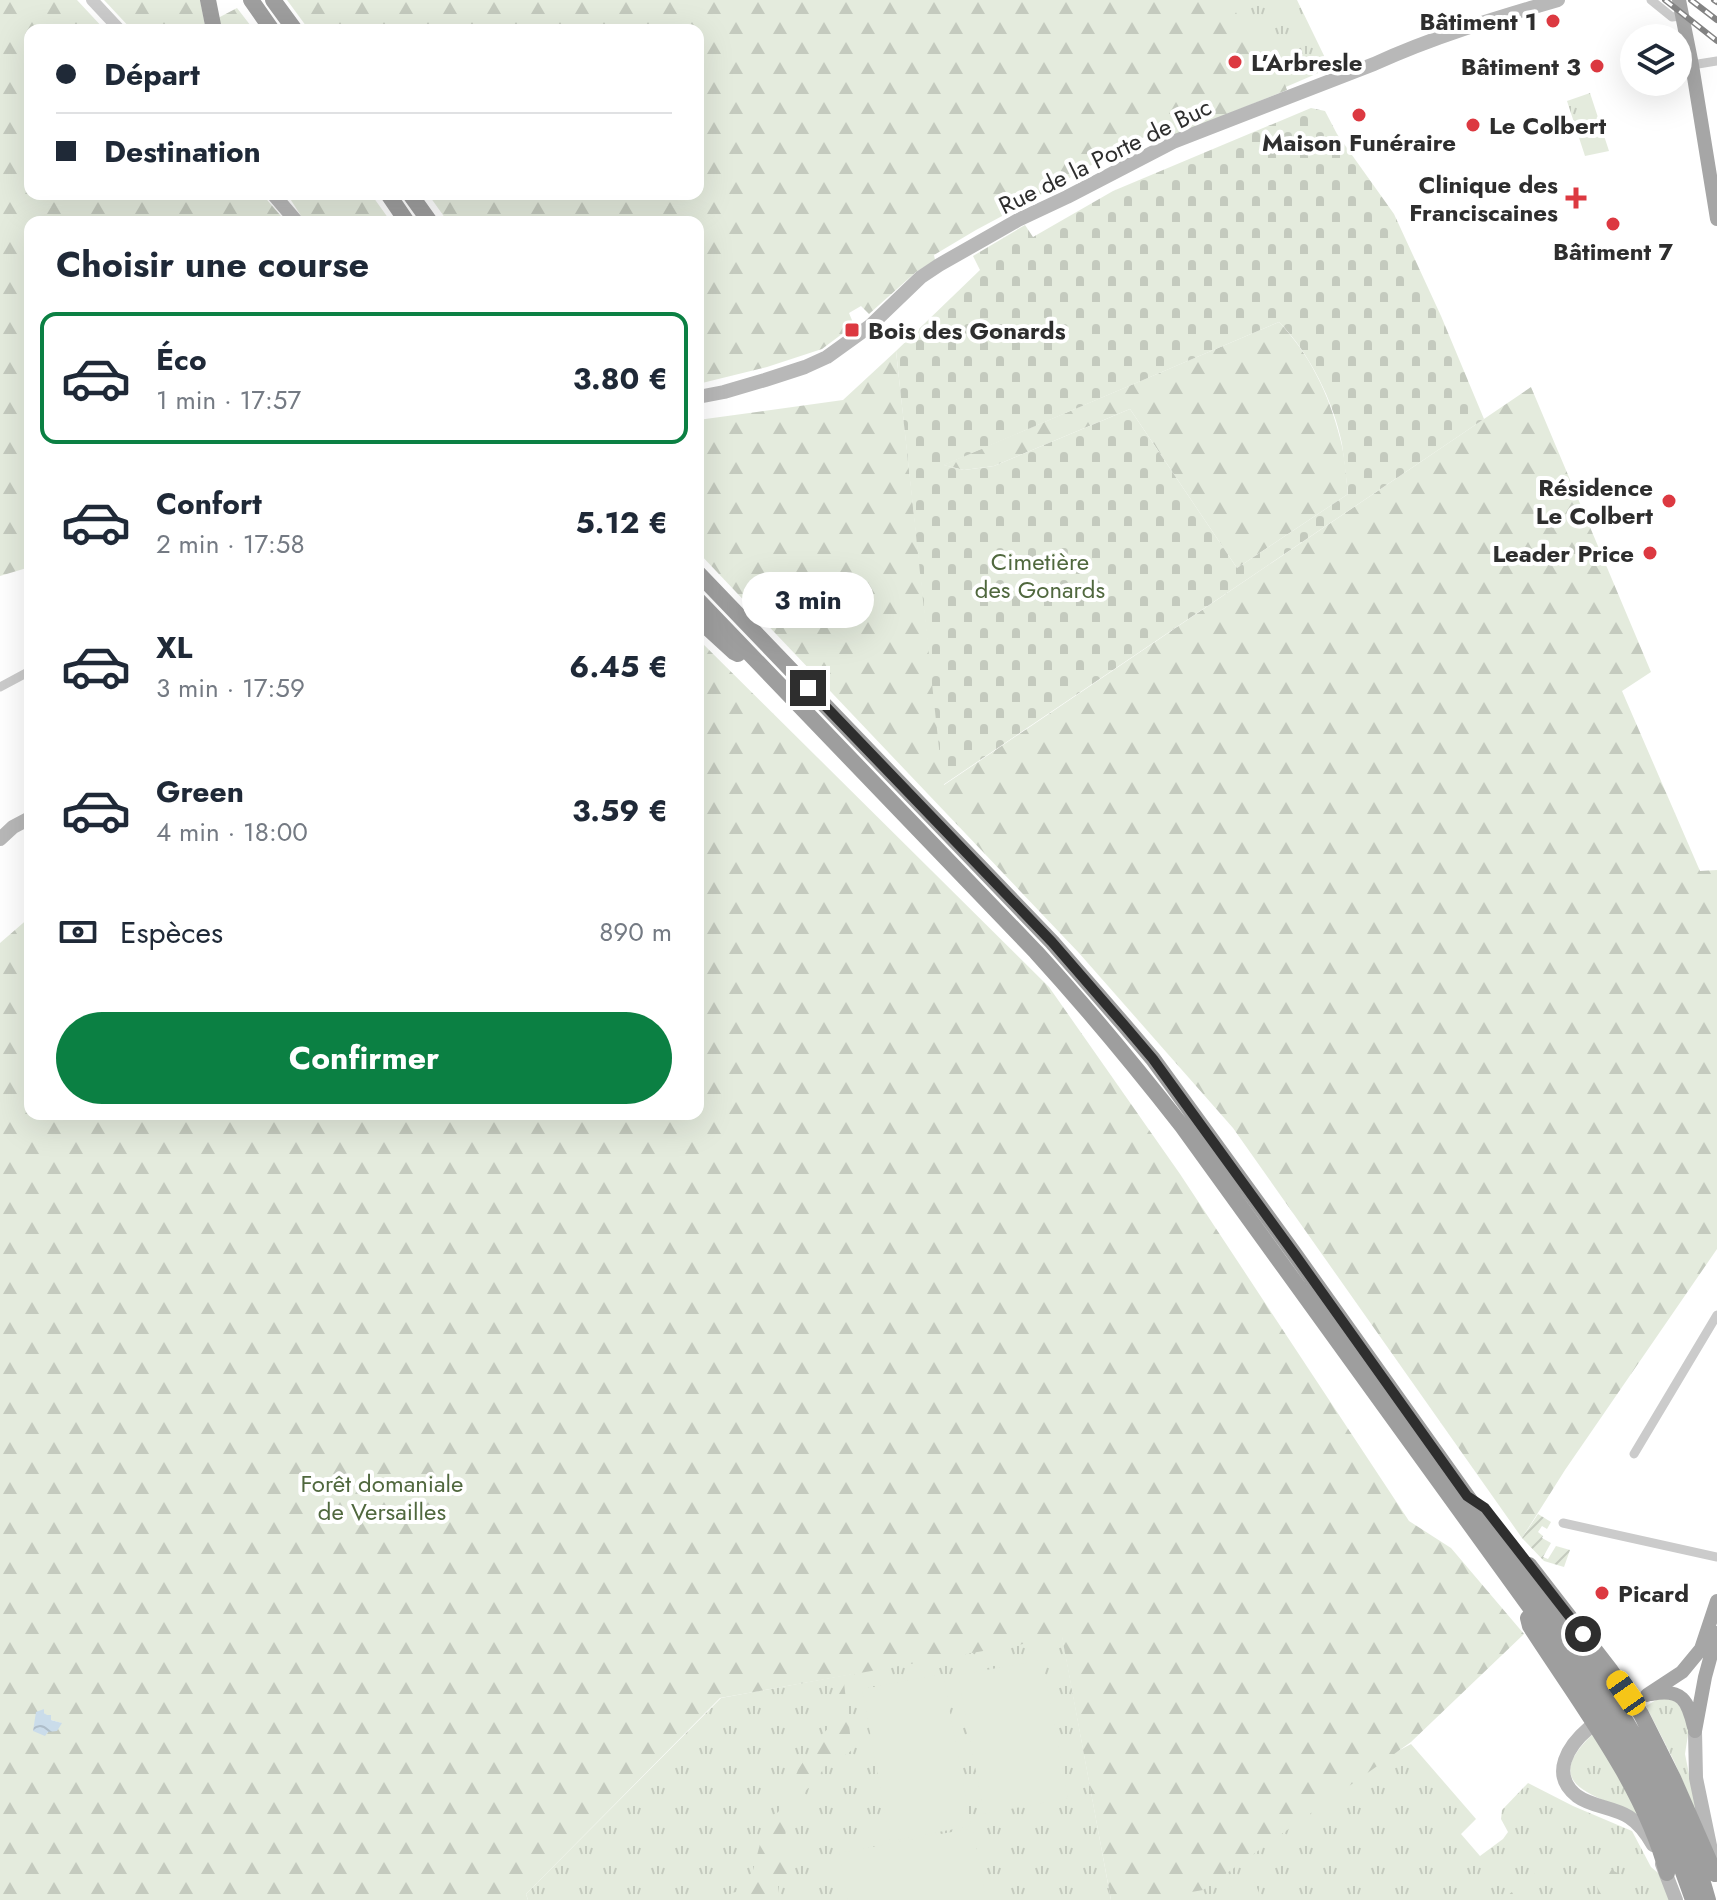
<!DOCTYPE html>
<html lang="fr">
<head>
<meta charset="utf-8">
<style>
	:root { --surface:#fff; --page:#f6f6f7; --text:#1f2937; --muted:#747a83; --line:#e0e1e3; --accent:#0b8043 }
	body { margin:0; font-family:Jost,sans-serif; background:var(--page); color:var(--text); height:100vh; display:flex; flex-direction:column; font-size:30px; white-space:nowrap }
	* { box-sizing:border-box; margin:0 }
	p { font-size:26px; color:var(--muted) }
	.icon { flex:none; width:44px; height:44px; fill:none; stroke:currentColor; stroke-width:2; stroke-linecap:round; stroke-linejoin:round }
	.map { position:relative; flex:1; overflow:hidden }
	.details { position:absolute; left:24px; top:216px; width:680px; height:904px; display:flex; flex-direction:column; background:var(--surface); border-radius:16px; box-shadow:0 8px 32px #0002 }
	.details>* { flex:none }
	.hud { position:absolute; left:24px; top:24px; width:680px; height:176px; border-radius:16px; box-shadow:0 8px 32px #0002; display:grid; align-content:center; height:176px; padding:0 32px; background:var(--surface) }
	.fabs { position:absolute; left:1620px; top:24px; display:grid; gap:16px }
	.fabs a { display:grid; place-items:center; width:72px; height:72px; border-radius:50%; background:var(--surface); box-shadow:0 8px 32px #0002; font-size:40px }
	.end { position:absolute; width:36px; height:36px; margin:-18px; border:10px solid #2e2e2e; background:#fff; box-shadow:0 0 0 4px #fff }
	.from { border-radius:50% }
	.bubble { position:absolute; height:56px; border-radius:28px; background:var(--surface); box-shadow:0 8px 32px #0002; font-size:26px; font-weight:700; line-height:56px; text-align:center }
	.car { position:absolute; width:24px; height:48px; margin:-24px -12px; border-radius:10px; box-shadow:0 0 6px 2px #0007; background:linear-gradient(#f5c518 24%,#345 0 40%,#f5c518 0 76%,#345 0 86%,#f5c518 0) }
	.hud b { display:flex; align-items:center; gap:28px; height:76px; font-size:30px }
	.hud b+b { border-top:2px solid var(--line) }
	.hud i { width:20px; height:20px; background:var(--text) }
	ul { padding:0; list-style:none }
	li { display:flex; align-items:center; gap:24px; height:132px; margin:0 16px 12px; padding:0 16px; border:4px solid transparent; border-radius:16px }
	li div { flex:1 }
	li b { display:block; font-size:30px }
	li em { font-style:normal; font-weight:700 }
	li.selected { border-color:var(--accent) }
	li>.icon { width:72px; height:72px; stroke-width:1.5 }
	h2 { padding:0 32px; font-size:36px; line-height:96px }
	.pay { display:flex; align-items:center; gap:20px; height:88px; padding:0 32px; font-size:30px }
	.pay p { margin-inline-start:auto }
	.button { display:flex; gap:16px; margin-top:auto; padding:16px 32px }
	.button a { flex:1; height:92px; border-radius:48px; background:var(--accent); color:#fff; font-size:32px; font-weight:700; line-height:92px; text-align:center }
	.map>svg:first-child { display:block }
</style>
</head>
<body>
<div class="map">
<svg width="1717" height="1900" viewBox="0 0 1717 1900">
	<defs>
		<pattern id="grass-tufts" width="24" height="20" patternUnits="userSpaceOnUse" patternTransform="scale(2)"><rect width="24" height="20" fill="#e4ebdd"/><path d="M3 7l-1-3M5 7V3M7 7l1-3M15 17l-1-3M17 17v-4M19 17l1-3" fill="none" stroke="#c4cabe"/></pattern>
		<pattern id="forest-firs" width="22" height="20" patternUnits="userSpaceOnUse" patternTransform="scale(2)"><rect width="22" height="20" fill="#e4ebdd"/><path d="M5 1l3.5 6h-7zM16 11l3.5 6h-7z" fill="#c4cabe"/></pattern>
		<pattern id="cemetery-stones" width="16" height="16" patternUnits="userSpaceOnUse" patternTransform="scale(2)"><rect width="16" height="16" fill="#e4ebdd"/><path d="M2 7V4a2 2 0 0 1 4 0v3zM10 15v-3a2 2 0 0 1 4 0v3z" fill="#c4cabe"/></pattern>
		<pattern id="garden-furrows" width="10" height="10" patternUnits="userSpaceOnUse" patternTransform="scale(2)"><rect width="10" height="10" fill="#e4ebdd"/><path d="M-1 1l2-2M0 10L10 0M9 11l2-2" fill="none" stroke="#c4cabe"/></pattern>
		<pattern id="water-waves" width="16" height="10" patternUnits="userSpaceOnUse" patternTransform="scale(2)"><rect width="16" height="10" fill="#cadcea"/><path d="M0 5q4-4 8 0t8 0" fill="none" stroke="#aebdc9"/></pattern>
	</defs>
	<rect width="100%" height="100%" fill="#fff"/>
	<path fill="url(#grass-tufts)" d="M1154 0H1297L1330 68 1153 144Z
		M1590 93 1609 151 1585 156 1567 101Z
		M1062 1635 1111 1900H528L526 1894 721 1698Z
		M1661 1697H1673L1690 1722 1685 1754 1697 1814 1674 1761 1646 1706Z
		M1594 1733 1642 1817C1602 1795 1534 1789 1594 1733Z
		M1411 1744 1476 1819 1461 1834 1480 1856 1503 1839 1508 1832 1501 1819 1502 1810 1528 1783 1573 1806 1632 1831 1651 1867 1664 1878 1670 1900H1124Z"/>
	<path fill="url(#forest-firs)" fill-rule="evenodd" d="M0 0H77L105 30H30V194H262L286 222H30V567L0 576Z
		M104 0H200L206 30H132Z
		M287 0H1231L1240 22 1252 37H1263L1270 51 1274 52 1287 90 1153 144 1148 135 1100 160 1030 201 976 230 934 255 935 260 916 272 869 314 861 306 849 313 854 325 822 349 767 367 698 384V222H448L428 194H698V30H309Z
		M237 8 254 30H220L218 18Z
		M287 194H371L391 222H305Z
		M1279 322C1310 355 1329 394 1340 438 1345 456 1346 476 1348 494L1237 568 1130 409 994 466 964 470 943 465Z
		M896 351 944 785 1531 387 1651 672 1622 691 1700 871 1717 870V1249L1565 1470 1522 1538 1233 1128 1079 953 698 552V420L843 400Z
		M698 639 1049 987 1180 1174 1409 1521 1451 1548 1524 1634 1411 1742 1203 1890 1145 1900H1111L1062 1637 720 1698 526 1894 528 1900H0V943L30 917V1114H698ZM44 1709V1713L51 1720 61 1723 48 1732 33 1731 35 1722Z
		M844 1683 852 1750 847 1754 831 1757C820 1780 789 1802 786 1827 784 1842 788 1858 789 1873L777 1879 780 1900H729L731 1893 741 1891 749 1885 763 1833 770 1820 784 1806 798 1770 818 1738 832 1725 834 1701Z
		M1594 1862 1620 1874 1631 1897 1627 1900H1599Z
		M1542 1868 1536 1889 1526 1900H1502Z"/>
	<path fill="url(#cemetery-stones)" fill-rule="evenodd" d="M1311 108 1325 111 1337 134 1394 214 1441 316 1484 419 943 785 896 351 980 270 973 256 1025 225 1033 237 1113 191ZM1279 322C1309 352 1334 402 1342 444 1344 460 1346 477 1348 494L1237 568 1130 409 994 466 964 470 944 465Z"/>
	<path fill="#e4ebdd" d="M1042 1660 1068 1798 984 1814 958 1675Z
		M943 1674 971 1826 890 1841 862 1689Z
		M973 1828 986 1900H848L839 1853Z
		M1253 1878 1262 1900H1211L1209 1896Z"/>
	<path fill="url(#garden-furrows)" d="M1538 1514 1551 1522 1547 1529 1542 1526 1538 1532 1543 1536 1542 1538 1551 1543 1543 1557 1548 1559 1556 1546 1570 1550 1564 1567 1544 1561 1522 1538Z"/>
	<path fill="url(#water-waves)" d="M44 1709V1713L47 1715H51V1720L62 1723 57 1731 48 1732 45 1736 33 1731 36 1712Z"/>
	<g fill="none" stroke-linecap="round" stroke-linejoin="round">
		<path stroke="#cbcbcb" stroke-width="9" d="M1651 0 1672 17 1682 16
			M1692 65 1717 61
			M0 687 30 671
			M1634 1454 1717 1315
			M1563 1523 1717 1557"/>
		<path stroke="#cbcbcb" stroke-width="12" d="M92 0 120 30"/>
		<path stroke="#b8b8b8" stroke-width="14" d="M273 194 297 222
			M698 397 724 392 765 380 805 367 827 357 870 326 921 277 939 265 1018 220 1067 197 1173 142 1374 64C1433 37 1496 18 1558 0
			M0 839 13 827 30 818
			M1589 1728C1569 1745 1549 1774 1577 1796 1592 1807 1613 1807 1629 1817 1640 1824 1647 1834 1653 1845
			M1695 1731 1696 1778 1713 1860
			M1662 1864 1676 1900"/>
		<path stroke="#a6a6a6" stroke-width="14" d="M1679 0 1692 65 1717 219
			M1652 1694C1682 1688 1688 1701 1694 1727
			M1647 1695 1682 1672 1701 1649 1717 1601
			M1695 1731 1705 1677 1717 1633"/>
		<path stroke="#9e9e9e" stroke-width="16" d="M208 0 214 30
			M251 0 272 30
			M273 0 295 30
			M388 194 407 222
			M410 194 430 222
			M698 573 1052 942 1125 1026 1153 1059 1296 1256 1615 1704C1654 1765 1689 1830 1708 1900
			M698 600 1036 952C1087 1008 1135 1066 1182 1126L1581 1678C1600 1706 1619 1733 1635 1762 1658 1806 1677 1853 1693 1900
			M698 619 734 652 738 654
			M1529 1565 1611 1671 1641 1714 1673 1778 1715 1874
			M1528 1618 1530 1626C1578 1701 1645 1787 1667 1873"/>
		<g stroke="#838383" stroke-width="6">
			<path id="rail" d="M1665 0 1717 41
				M1691 0 1717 20
				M1714 0 1717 2"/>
		</g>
		<use href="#rail" stroke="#fff" stroke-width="3" stroke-dasharray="9" stroke-linecap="butt"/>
	</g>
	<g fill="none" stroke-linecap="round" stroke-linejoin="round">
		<path stroke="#2e2e2e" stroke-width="10" d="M808 688 1052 942 1125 1026 1153 1059 1296 1256 1467 1496 1485 1508 1583 1634"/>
	</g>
	<g fill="#dc3941" stroke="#fff" stroke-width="3">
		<circle cx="1553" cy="21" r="8"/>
		<circle cx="1235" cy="62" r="8"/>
		<circle cx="1597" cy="66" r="8"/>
		<circle cx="1359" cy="115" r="8"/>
		<circle cx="1473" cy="125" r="8"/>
		<path d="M1572 186h8v8h8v8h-8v8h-8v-8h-8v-8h8z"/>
		<circle cx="1613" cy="224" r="8"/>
		<rect x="844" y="322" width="16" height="16" rx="4"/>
		<circle cx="1669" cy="501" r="8"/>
		<circle cx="1650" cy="553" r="8"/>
		<circle cx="1602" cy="1593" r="8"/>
	</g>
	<g text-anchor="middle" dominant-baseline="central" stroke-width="8" stroke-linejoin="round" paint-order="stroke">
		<g font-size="24" font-weight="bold" fill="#2e2e2e" stroke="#fff" text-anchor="end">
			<text x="1537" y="21">Bâtiment 1</text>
			<text x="1251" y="62" text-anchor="start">L’Arbresle</text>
			<text x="1581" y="66">Bâtiment 3</text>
			<text x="1489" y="125" text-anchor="start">Le Colbert</text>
			<text x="1359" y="142" text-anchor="middle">Maison Funéraire</text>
			<text x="1558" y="184">Clinique des<tspan x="1558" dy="28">Franciscaines</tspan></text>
			<text x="1613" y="251" text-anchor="middle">Bâtiment 7</text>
			<text x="868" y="330" text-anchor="start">Bois des Gonards</text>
			<text x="1653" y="487">Résidence<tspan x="1653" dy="28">Le Colbert</tspan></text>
			<text x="1634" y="553">Leader Price</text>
			<text x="1618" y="1593" text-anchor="start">Picard</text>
		</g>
		<g font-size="24" fill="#2e2e2e" stroke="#fff">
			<text transform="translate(1105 156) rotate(-26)">Rue de la Porte de Buc</text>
		</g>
		<g font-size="24" fill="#50683e" stroke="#fff">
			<text x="1040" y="561">Cimetière<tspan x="1040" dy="28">des Gonards</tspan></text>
			<text x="382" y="1483">Forêt domaniale<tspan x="382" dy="28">de Versailles</tspan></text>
		</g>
	</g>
</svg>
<div class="fabs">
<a><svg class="icon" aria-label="layers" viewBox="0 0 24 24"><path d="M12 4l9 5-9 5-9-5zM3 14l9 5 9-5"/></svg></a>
</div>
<i class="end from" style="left:1583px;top:1634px"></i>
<i class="end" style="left:808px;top:688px"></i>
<div class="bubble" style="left:742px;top:572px;width:132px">3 min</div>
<i class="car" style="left:1626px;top:1693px;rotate:325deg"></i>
<div class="hud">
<b><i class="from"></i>Départ</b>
<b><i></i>Destination</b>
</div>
<section class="details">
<h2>Choisir une course</h2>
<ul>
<li class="selected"><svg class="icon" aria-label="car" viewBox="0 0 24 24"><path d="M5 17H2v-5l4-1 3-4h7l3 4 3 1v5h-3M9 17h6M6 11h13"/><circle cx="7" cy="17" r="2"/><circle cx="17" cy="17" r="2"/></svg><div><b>Éco</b><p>1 min · 17:57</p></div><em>3.80 €</em></li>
<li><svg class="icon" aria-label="car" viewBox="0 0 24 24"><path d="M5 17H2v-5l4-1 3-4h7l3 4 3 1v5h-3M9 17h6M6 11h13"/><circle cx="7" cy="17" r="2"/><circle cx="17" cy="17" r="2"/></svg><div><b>Confort</b><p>2 min · 17:58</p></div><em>5.12 €</em></li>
<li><svg class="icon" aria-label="car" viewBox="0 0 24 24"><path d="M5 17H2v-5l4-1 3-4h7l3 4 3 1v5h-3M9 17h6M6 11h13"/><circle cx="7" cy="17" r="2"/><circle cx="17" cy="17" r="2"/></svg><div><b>XL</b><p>3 min · 17:59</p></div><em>6.45 €</em></li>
<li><svg class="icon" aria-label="car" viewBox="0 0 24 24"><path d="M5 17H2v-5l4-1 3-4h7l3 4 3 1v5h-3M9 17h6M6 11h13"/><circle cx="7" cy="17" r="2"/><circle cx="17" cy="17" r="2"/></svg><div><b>Green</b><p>4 min · 18:00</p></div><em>3.59 €</em></li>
</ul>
<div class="pay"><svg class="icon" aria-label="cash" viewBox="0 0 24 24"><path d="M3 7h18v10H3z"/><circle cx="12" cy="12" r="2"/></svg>Espèces<p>890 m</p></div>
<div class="button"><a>Confirmer</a></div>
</section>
</div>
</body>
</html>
